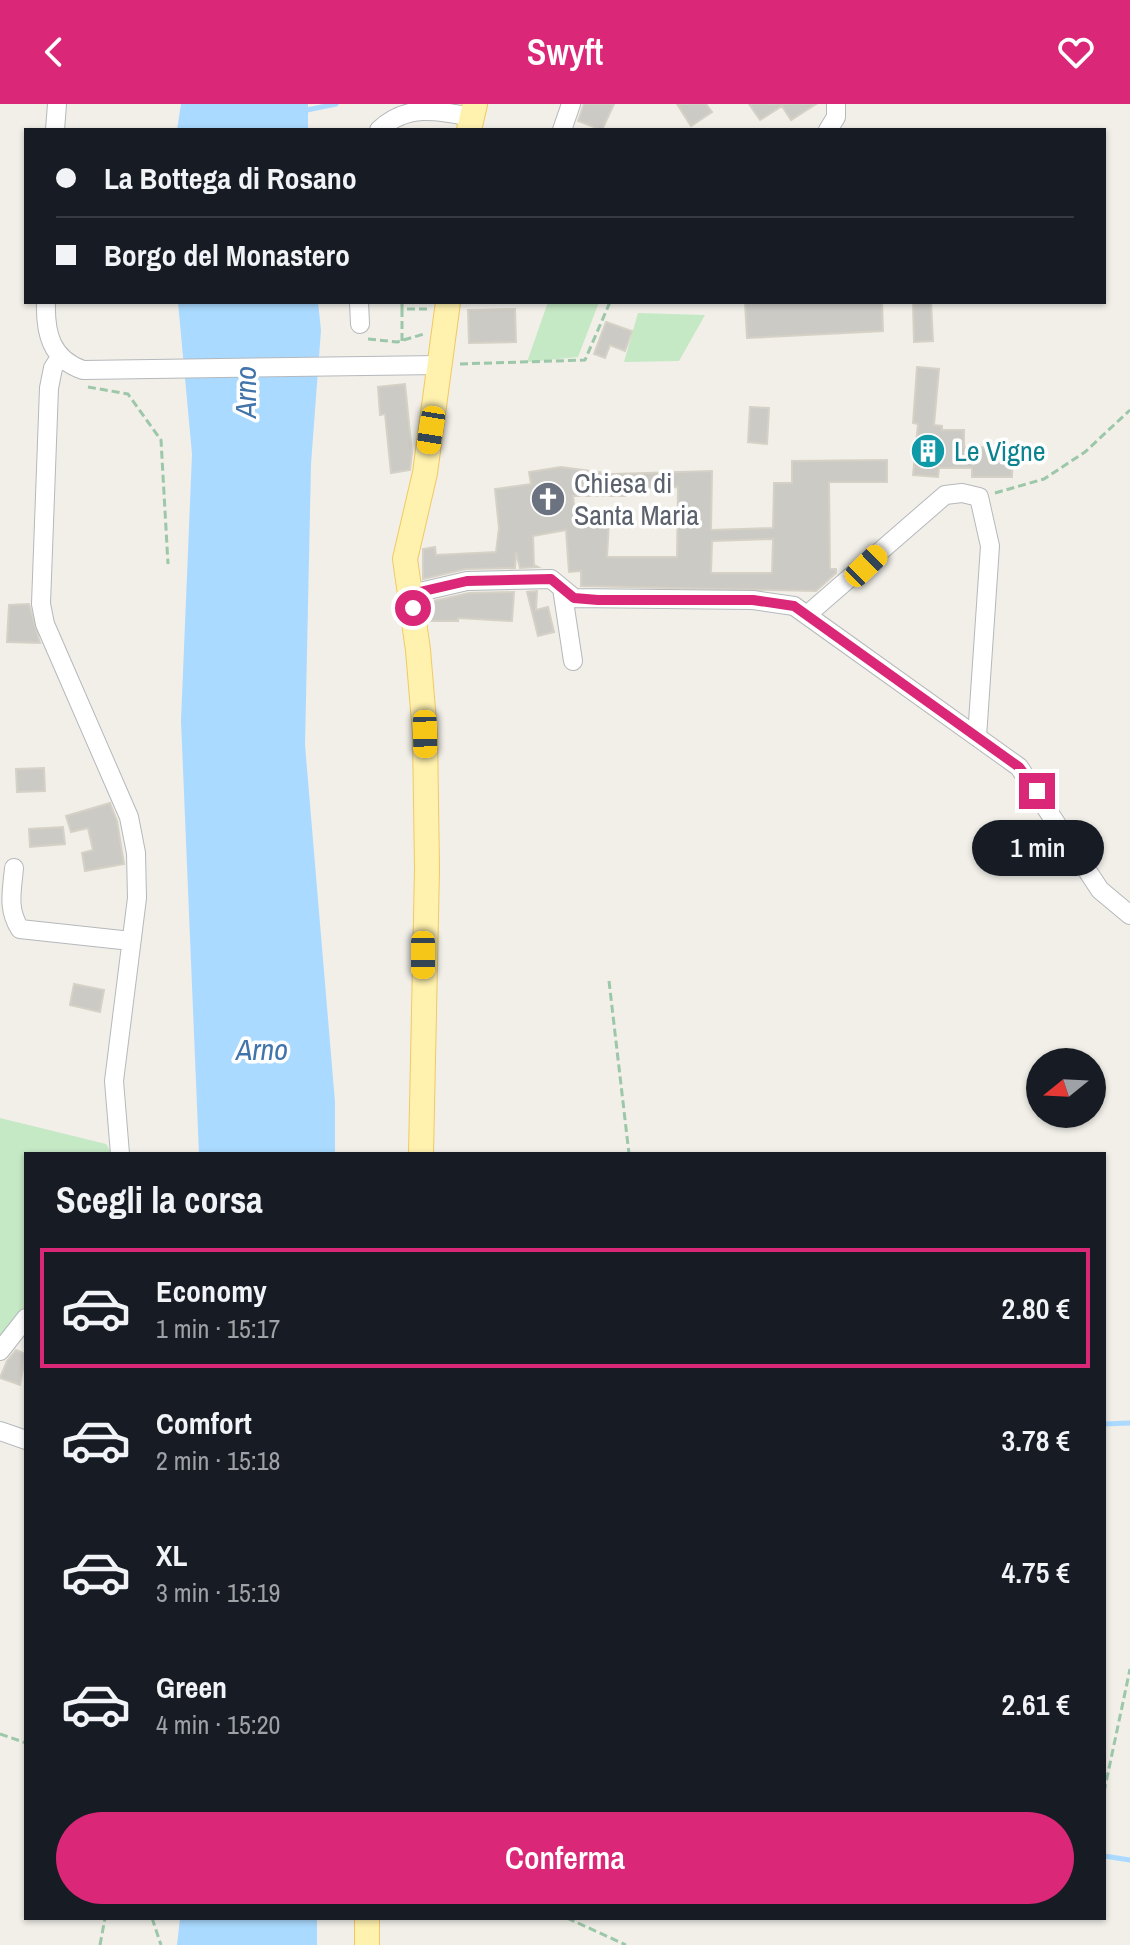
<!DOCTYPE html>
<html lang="it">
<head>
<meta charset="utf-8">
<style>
	:root { --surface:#171b24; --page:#242831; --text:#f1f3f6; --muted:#9ea1a6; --line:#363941; --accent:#db2777 }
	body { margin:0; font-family:"Archivo Narrow",sans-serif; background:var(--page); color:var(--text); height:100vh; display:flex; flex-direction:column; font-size:30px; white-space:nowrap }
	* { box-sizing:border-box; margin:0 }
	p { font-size:26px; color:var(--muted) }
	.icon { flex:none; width:44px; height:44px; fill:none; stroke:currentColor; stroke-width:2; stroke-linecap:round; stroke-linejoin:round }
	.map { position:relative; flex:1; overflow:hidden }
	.sheet { position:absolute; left:24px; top:1048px; width:1082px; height:768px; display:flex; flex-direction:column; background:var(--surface); border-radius:0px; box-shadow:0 2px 6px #0004 }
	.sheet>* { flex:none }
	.hud { position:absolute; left:24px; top:24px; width:1082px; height:176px; border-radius:0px; box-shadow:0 2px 6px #0004; display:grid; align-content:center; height:176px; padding:0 32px; background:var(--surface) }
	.needle { width:52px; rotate:252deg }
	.fabs { position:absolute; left:1026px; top:944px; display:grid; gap:16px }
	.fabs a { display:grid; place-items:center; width:80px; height:80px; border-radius:50%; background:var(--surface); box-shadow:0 2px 6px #0004; font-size:40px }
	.end { position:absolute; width:36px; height:36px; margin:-18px; border:10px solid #db2777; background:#fff; box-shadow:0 0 0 4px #fff }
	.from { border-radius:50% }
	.bubble { position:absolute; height:56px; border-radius:28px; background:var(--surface); box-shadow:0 2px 6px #0004; font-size:26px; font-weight:600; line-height:56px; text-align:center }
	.car { position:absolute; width:24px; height:48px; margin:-24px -12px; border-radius:10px; box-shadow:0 0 6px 2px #0007; background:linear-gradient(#f5c518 24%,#345 0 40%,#f5c518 0 76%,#345 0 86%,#f5c518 0) }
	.hud b { display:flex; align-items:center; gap:28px; height:76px; font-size:30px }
	.hud b+b { border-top:2px solid var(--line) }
	.hud i { width:20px; height:20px; background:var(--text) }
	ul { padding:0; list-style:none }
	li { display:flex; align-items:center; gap:24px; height:120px; margin:0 16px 12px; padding:0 16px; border:4px solid transparent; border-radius:0px }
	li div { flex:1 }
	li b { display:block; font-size:30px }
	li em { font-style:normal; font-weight:600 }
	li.on { border-color:var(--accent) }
	li>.icon { width:72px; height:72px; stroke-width:1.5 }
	h2 { padding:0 32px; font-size:36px; line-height:96px }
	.primary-button { display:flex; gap:16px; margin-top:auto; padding:16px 32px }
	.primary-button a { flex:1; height:92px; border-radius:48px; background:var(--accent); color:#fff; font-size:32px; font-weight:600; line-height:92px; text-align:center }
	header { display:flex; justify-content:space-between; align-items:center; height:104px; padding:0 32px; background:var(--accent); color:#fff; font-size:36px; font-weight:600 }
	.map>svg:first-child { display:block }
</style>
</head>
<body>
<header><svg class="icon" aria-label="back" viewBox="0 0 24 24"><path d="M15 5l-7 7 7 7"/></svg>Swyft<svg class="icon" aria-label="heart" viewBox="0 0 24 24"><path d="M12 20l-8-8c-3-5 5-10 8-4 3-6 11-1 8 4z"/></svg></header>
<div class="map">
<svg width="1130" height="1841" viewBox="0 0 1130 1841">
	<rect width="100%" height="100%" fill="#f1efe8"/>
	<path fill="#c5e8c5" d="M548 198H599L578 253 527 258Z
		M638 209 705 211 679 257 624 258Z
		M0 1014 106 1040 112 1050H26V1204L0 1238Z"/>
	<path fill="#aadaff" d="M181 0H308V26H177Z
		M178 198H318L321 226 311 360 305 641 335 998V1050H199L181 617 192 350Z
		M180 1814H317V1841H177Z"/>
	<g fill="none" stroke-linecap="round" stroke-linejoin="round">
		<path stroke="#aadaff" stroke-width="5" d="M302 7 336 0
			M1104 1320 1130 1319
			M1104 1752 1130 1756"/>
	</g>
	<path fill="#cccac5" stroke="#d6d1c6" stroke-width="2" fill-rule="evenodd" d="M584 0H614L602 26 578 17Z
		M677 0H706L712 8 691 22Z
		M749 0H816L791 16 782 2 760 16Z
		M745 198H882L883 227 747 234Z
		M913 198H931L933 237 914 238Z
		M515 205 516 238 469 239 468 206Z
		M606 218 632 227 625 247 610 241 605 254 594 250Z
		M917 263 939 265 934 321 942 322V326H964V343L1013 344 1012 373H972V364H939L938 373 913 371 918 320 913 319Z
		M405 280 412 349 410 366 391 369 385 310 380 311 378 283Z
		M750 303 769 304 767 340 748 338Z
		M887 356V378H829L830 465H836V469L816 487 581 482V467L569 468 566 426 533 432 534 461 538 463 520 464 516 448 515 464 466 465 423 475V445L435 443 436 451 496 448 499 424 495 385 531 380 529 368 561 363 613 370 712 367 711 426 773 424 774 379H792V357ZM678 383 677 453H607L609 417 576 418 573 392H626L630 384ZM773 435 772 469H711L712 437Z
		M537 487 536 506 548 503 554 528 538 532 527 488Z
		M514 488 512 517 458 514V517H431L429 498 469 489Z
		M29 500 40 539 7 538 9 501Z
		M44 664 45 687 17 688 16 665Z
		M110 699 117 717 124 760 85 767 82 749 93 746 88 724 71 728 66 712Z
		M63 723 65 740 30 743 29 725Z
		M74 880 104 886 100 908 70 901Z
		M16 1246 26 1250 20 1281 0 1274 7 1257Z"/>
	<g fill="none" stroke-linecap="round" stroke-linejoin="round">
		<g stroke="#b5b8bc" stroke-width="20">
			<path id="minor" d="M55 26 57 0
				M379 26C406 0 437 6 471 13
				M562 26 571 0
				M828 26 836 13V0
				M46 198C45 229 51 255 83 266L440 261
				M359 198 360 220
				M60 253 53 264 49 284 41 500 45 520 129 713 136 749 137 794 114 977 120 1050
				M562 484 573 557
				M411 490 467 477 551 475 574 494 753 496 794 502 1019 663 1100 786 1130 811
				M808 510 945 391 962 389 979 393 990 442 977 633
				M14 764C12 787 7 805 20 825L131 837
				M0 1247 26 1214
				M0 1327 26 1336"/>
		</g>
		<g stroke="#f2c960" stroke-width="26">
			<path id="major" d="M469 26 475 0
				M421 1050 427 765 425 630 418 546 405 455 425 369 448 198
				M367 1814V1841"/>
		</g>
		<path stroke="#9cc7a9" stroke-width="3" stroke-dasharray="8 4" stroke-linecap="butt" d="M402 198V205H427
			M402 205V237
			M368 235 397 238 424 230
			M460 260 585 256 610 198
			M88 283 128 290 161 336 168 460
			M995 389 1044 375 1085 348 1130 306
			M609 877 629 1050
			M0 1630 26 1639
			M1104 1688 1130 1565
			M152 1814 161 1841
			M567 1814 626 1841
			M100 1841 105 1814"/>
		<use href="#minor" stroke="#fff" stroke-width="18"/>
		<use href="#major" stroke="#fff2af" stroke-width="24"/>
	</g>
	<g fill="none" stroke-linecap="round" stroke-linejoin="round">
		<path stroke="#db2777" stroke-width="10" d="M413 504 411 490 467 477 551 475 574 494 598 496H753L794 502 1019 663 1037 687"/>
	</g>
	<defs>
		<g id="building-disc" transform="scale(1.8)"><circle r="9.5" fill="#0f9aa8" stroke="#fff"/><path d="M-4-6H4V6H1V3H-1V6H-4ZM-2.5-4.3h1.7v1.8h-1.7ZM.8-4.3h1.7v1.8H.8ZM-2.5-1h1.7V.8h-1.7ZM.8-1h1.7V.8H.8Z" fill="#fff"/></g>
		<g id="church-disc" transform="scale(1.8)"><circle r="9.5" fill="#6b7280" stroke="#fff"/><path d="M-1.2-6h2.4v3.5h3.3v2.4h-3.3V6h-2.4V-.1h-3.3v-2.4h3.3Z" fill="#fff"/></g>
	</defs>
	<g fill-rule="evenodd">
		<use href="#building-disc" x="928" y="347"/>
		<use href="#church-disc" x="548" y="395"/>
	</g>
	<g text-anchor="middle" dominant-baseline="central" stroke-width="7" stroke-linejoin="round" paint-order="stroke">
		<g font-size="28" fill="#0d838f" stroke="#fff" text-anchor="start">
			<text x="954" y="347">Le Vigne</text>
		</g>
		<g font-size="28" fill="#5b616d" stroke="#fff" text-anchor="start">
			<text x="574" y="379">Chiesa di<tspan x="574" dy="32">Santa Maria</tspan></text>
		</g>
		<g font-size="30" font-style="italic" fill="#4174aa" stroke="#fff">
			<text transform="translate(245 288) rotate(-90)">Arno</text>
			<text x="262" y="945">Arno</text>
		</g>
	</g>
</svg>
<div class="fabs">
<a><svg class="needle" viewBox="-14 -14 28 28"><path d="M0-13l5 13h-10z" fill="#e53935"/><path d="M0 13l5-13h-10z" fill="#9ea1a6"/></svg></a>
</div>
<i class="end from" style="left:413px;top:504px"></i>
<i class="end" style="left:1037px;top:687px"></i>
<div class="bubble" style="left:972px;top:716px;width:132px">1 min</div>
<i class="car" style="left:431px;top:326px;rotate:189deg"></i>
<i class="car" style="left:866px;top:462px;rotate:46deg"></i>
<i class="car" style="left:425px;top:630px;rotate:179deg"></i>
<i class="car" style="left:423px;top:851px;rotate:180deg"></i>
<div class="hud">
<b><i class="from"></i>La Bottega di Rosano</b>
<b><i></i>Borgo del Monastero</b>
</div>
<section class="sheet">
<h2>Scegli la corsa</h2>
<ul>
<li class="on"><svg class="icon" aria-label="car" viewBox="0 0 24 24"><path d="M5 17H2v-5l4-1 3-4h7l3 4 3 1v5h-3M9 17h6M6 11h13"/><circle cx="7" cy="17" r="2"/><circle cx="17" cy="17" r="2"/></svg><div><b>Economy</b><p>1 min · 15:17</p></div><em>2.80 €</em></li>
<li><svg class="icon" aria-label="car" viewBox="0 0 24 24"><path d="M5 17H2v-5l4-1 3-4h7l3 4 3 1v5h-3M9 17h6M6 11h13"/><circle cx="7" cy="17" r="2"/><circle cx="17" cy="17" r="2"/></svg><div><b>Comfort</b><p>2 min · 15:18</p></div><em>3.78 €</em></li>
<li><svg class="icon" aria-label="car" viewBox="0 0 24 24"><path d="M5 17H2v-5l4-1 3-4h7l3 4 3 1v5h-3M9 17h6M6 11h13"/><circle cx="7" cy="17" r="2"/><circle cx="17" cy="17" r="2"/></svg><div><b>XL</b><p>3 min · 15:19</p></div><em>4.75 €</em></li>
<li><svg class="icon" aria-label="car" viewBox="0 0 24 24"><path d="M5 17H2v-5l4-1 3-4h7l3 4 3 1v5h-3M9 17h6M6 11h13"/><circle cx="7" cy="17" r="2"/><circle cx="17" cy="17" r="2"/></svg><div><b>Green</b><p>4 min · 15:20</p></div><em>2.61 €</em></li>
</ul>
<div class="primary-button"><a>Conferma</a></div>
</section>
</div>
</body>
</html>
